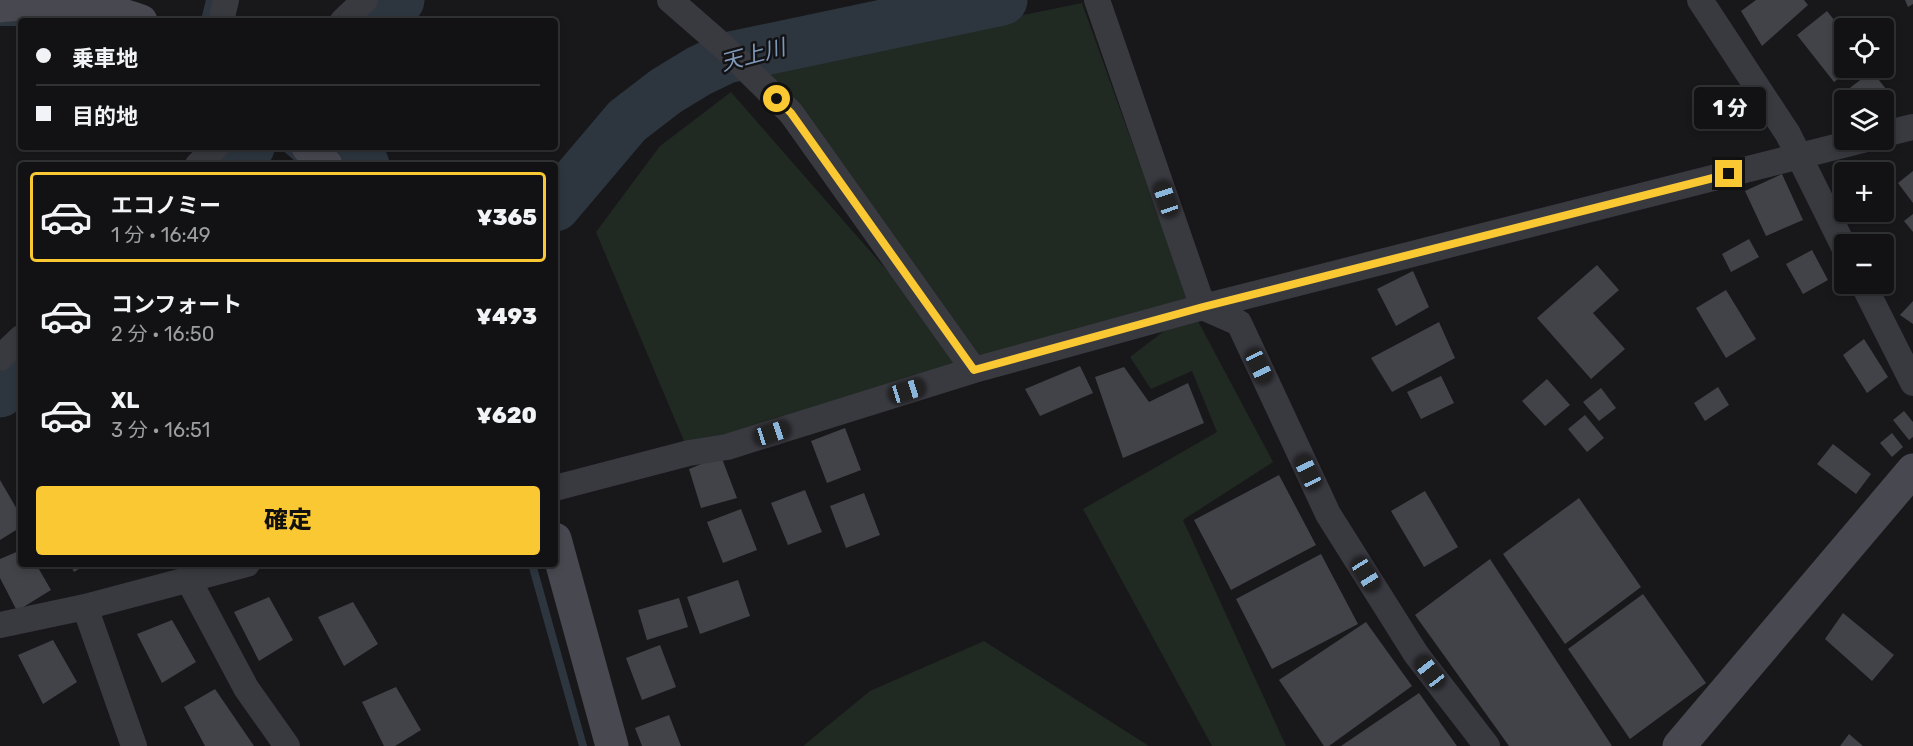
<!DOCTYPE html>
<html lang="ja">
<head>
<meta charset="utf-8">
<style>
	:root { --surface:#121214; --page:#1f2022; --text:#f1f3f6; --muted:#9c9ea0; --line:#313234; --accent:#f9c832 }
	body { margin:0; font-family:Rubik,"Noto Sans JP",sans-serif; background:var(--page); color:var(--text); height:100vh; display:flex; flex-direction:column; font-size:22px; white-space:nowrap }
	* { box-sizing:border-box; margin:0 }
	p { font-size:20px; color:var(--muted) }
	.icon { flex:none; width:33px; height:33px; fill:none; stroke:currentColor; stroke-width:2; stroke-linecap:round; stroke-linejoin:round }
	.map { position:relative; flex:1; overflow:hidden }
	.panel { position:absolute; left:18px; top:162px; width:540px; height:405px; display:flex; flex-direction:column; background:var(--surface); border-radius:6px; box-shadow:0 3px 9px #0003,0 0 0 2px var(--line) }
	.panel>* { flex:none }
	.top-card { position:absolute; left:18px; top:18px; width:540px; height:132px; border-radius:6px; box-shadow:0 3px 9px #0003,0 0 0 2px var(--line); display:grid; align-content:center; height:132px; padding:0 18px; background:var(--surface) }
	.controls { position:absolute; left:1834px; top:18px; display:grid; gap:12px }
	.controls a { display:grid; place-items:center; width:60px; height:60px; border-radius:6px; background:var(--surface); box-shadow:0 3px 9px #0003,0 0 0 2px var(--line); font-size:30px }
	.end { position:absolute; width:27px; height:27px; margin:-14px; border:8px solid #f9c832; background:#111; box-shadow:0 0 0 3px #111 }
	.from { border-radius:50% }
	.bubble { position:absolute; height:42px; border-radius:6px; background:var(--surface); box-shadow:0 3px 9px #0003,0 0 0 2px var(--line); font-size:20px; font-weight:800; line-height:42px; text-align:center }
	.car { position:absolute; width:18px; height:36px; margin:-18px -9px; border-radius:8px; box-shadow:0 0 4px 2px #0007; background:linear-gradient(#222 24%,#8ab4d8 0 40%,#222 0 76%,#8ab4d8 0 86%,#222 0) }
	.top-card b { display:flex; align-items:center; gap:21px; height:57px; font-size:22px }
	.top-card b+b { border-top:2px solid var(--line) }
	.top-card i { width:15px; height:15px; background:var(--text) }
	ul { padding:10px 0 0; list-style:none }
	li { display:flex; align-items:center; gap:18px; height:90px; margin:0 12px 9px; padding:0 6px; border:3px solid transparent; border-radius:6px }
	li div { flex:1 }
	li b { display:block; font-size:22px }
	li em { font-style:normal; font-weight:800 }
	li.current { border-color:var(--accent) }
	li>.icon { width:54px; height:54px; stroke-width:1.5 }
	.action { display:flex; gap:12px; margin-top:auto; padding:12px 18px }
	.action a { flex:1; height:69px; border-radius:6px; background:var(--accent); color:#111; font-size:24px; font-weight:800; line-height:69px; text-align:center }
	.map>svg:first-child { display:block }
</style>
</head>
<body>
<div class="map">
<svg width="1913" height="746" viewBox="0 0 1913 746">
	<rect width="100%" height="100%" fill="#18181b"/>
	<path fill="#202922" d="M1082 3 1192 310 1273 462 1183 520 1286 746H1212L1083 509 1217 432 1192 371 1151 389 1130 357 1190 311 689 453 596 232 660 146 731 92 968 363 762 69Z
		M984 641 1149 746H803L870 691Z"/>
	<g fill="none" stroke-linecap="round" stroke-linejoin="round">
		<path stroke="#2d363f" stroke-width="8" d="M209 18 206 16 210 0
			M0 22H21
			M285 147 302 162
			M532 564 583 746"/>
		<path stroke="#2d363f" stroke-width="51" d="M377 21 399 0
			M349 147 364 165
			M230 165 249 147
			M555 206 627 121 666 91 699 71 726 58 1002 0
			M0 392 21 370"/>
	</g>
	<path fill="#424348" d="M1756 0H1804L1808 5 1762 46 1741 11Z
		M1905 0H1913V4L1908 7Z
		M1827 11 1845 34V68H1853L1834 82 1797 35Z
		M1872 71 1896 102 1884 114V100H1847L1842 94Z
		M1913 171V203L1898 183Z
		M1782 174 1803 220 1766 236 1745 191Z
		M1913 214V232L1904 221Z
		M1749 239 1759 257 1731 272 1722 254Z
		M1812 250 1828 280 1803 294 1786 264Z
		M1597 265 1619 290 1593 313 1625 349 1591 379 1537 318Z
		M1413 271 1429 307 1396 326 1377 289Z
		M1726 290 1756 339 1726 358 1696 308Z
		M1913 301V324L1900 315Z
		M1439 322 1455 358 1392 392 1371 358Z
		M1864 339 1888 377 1867 393 1843 355Z
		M1080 366 1093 393 1040 416 1025 389Z
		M1124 367 1149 402 1188 383 1204 423 1123 458 1095 377Z
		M1441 376 1454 403 1421 419 1407 392Z
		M1547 379 1570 405 1545 426 1522 401Z
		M1718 387 1729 405 1705 421 1694 403Z
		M1601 388 1616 408 1599 421 1583 402Z
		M1904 411 1913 422V437L1909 440 1893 420Z
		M1585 415 1604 438 1587 452 1568 429Z
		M845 428 861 470 827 483 811 441Z
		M1892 433 1903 447 1892 457 1880 443Z
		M1833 444 1871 474 1856 494 1817 464Z
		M721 456 737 498 701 508 689 469Z
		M1279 475 1316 545 1231 590 1194 520Z
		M0 480 21 516V527L0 540Z
		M805 490 822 532 788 545 771 503Z
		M1425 491 1458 547 1424 567 1391 511Z
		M864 493 880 535 846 548 830 506Z
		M1579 498 1641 587 1565 644 1503 554Z
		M741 509 757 550 723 563 707 522Z
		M21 550V564H36L51 590 17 611 0 578V559Z
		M1321 554 1358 624 1272 669 1236 599Z
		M1490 559 1612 746H1509L1415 615Z
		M70 564H87L74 572Z
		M738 580 750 616 700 634 687 597Z
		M1643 594 1706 683 1630 739 1568 649Z
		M269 597 293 640 259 661 234 612Z
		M679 598 688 627 647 640 638 610Z
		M353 602 378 644 344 666 318 617Z
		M1843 613 1894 655 1872 681 1825 639Z
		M172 620 196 662 162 683 137 634Z
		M1366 622 1412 686 1329 746H1324L1279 680Z
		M53 640 77 682 43 704 18 655Z
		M660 645 676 687 642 700 626 658Z
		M396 687 421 730 395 746H384L362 702Z
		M215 689 254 746H205L184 707Z
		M1419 693 1457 746H1341Z
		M669 715 681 746H642L635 728Z
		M1849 734 1863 746H1840Z"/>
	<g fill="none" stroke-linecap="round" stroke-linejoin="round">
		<path stroke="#393940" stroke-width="26" d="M670 0 725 48 791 113 974 370
			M1097 0 1203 307 1239 323 1328 514 1416 654 1487 746
			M1700 0 1788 134 1845 249
			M221 21 226 0
			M343 21 365 0
			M1884 134 1913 127
			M198 165 216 147
			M1863 284 1913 383
			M0 358 21 338
			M555 488 689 453 727 447 974 370 1203 307 1863 140
			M188 579 246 688 287 746
			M85 607 134 746
			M0 625 85 607 247 564"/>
		<path stroke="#474850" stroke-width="33" d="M0 6C47 0 97 5 141 21
			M308 147 326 165
			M555 539 612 746
			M1679 746 1913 470"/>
	</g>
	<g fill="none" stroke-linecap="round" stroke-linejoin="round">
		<path stroke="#f9c832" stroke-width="8" d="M777 99 791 113 974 370 1203 307 1729 174"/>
	</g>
	<g text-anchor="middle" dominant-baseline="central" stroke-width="5" stroke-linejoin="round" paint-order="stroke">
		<g font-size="22" font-style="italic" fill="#8098b7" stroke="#131316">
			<text transform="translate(753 55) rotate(-15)">天上川</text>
		</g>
	</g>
</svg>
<div class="controls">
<a><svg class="icon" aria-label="locate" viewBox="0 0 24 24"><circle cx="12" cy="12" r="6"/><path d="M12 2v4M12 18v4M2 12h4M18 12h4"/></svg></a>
<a><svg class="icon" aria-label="layers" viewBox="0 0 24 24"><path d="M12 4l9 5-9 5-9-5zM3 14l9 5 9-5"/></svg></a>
<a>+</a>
<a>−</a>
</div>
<i class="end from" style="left:777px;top:99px"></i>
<i class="end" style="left:1729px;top:174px"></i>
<div class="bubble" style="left:1694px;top:87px;width:72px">1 分</div>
<i class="car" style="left:1166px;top:199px;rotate:341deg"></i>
<i class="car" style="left:1259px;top:366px;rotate:155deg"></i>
<i class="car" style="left:907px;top:391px;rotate:73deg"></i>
<i class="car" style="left:772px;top:433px;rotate:72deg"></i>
<i class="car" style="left:1308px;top:472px;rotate:335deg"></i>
<i class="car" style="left:1366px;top:574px;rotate:148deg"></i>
<i class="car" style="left:1430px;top:672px;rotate:322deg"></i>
<div class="top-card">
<b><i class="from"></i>乗車地</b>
<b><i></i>目的地</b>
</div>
<section class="panel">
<ul>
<li class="current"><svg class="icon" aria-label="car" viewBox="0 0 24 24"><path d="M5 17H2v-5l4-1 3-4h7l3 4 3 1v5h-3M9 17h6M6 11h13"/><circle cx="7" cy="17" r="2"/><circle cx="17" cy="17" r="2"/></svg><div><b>エコノミー</b><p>1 分 · 16:49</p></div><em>¥365</em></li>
<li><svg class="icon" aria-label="car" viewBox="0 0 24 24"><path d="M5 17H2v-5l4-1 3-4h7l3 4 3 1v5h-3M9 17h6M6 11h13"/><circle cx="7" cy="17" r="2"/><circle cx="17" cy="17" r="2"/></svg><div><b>コンフォート</b><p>2 分 · 16:50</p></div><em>¥493</em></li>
<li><svg class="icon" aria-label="car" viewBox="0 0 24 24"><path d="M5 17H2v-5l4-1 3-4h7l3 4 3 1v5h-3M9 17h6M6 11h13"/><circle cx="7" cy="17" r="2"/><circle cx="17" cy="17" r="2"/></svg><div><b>XL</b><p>3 分 · 16:51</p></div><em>¥620</em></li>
</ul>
<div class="action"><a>確定</a></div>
</section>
</div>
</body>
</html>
